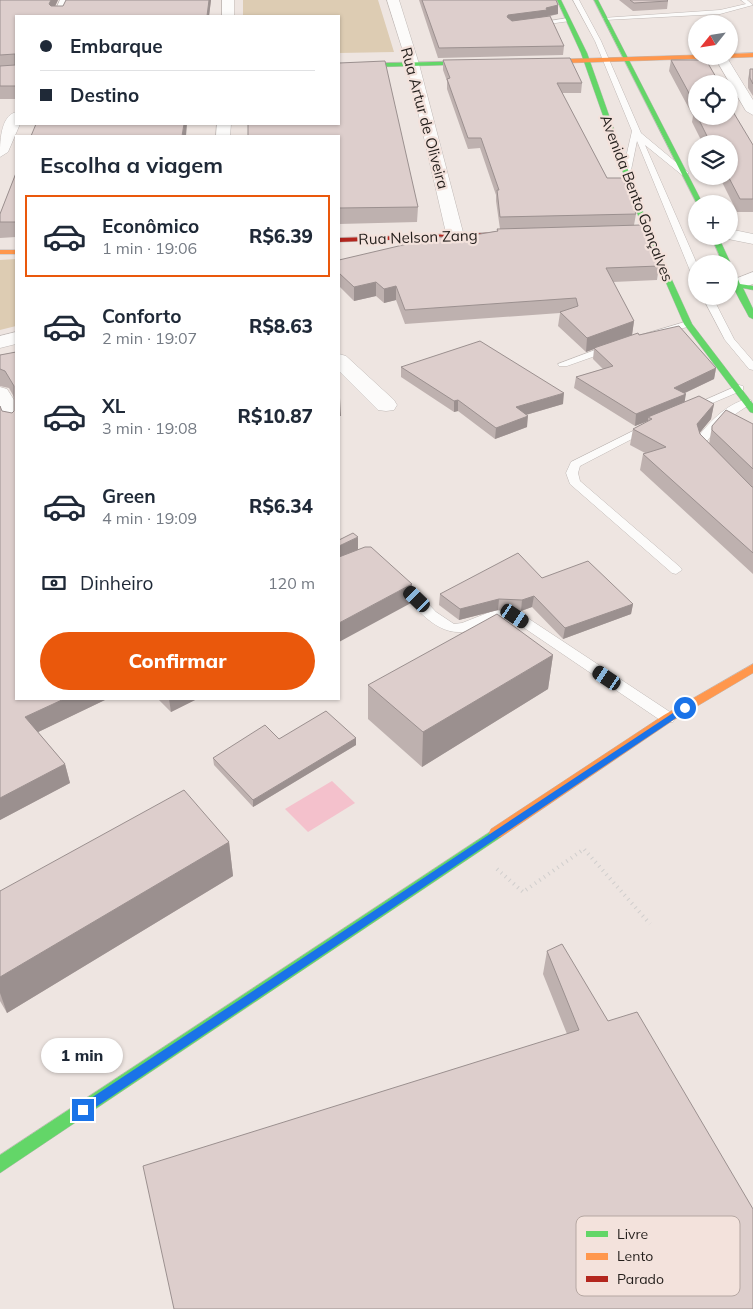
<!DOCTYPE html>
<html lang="pt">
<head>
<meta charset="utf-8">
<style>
	:root { --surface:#fff; --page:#f6f6f7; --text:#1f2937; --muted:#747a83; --line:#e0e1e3; --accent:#ea580c }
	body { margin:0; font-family:Mulish,sans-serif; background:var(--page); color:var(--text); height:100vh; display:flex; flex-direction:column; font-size:19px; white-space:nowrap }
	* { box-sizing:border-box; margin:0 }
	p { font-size:16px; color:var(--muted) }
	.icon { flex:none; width:28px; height:28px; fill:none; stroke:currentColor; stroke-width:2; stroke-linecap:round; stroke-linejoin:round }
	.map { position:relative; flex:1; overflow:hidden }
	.details { position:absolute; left:15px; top:135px; width:325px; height:565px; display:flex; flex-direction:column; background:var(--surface); border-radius:0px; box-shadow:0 1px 4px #0004 }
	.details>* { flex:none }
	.banner { position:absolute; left:15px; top:15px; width:325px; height:110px; border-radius:0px; box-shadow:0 1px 4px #0004; display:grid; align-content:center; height:110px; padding:0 25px; background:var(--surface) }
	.needle { width:32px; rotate:240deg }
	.tools { position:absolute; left:688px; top:15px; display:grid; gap:10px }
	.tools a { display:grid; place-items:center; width:50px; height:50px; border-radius:50%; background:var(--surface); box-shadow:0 1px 4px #0004; font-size:25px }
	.end { position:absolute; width:22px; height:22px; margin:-11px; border:6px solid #1a73e8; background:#fff; box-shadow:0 0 0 2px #fff }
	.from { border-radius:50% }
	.bubble { position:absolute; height:35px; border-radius:18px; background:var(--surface); box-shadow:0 1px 4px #0004; font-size:16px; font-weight:800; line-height:35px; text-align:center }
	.car { position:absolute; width:15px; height:30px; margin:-15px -8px; border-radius:6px; box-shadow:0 0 4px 1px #0007; background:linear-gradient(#222 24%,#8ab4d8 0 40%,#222 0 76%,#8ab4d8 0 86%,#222 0) }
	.banner b { display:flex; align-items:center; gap:18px; height:48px; font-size:19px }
	.banner b+b { border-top:1px solid var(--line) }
	.banner i { width:12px; height:12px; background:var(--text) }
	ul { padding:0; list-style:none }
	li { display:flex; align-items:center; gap:15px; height:82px; margin:0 10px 8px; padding:0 15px; border:2px solid transparent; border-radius:0px }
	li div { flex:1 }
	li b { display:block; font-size:19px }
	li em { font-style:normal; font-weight:800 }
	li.current { border-color:var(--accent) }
	li>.icon { width:45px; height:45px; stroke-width:1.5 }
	h2 { padding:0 25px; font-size:22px; line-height:60px }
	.pay { display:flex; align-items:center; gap:12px; height:55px; padding:0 25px; font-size:19px }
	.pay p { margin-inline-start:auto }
	.action { display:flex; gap:10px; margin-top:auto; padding:10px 25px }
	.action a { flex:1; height:58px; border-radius:30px; background:var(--accent); color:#fff; font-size:20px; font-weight:800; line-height:58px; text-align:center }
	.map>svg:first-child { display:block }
</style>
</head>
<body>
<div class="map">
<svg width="753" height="1309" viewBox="0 0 753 1309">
	<rect width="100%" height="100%" fill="#eee5e1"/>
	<path fill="#ddccb3" d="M243 0H378L394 52 339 53V16H243Z
		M16 259V326L0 330V260Z"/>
	<path fill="#f4c1cc" d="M332 781 355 803 308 832 285 809Z"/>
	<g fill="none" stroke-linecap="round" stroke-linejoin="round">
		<g stroke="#c0b9b6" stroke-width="1">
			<path id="lane" d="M573 0H579L601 41 641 133 689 173 682 175 645 145 697 264 696 276 691 273 637 141 630 175 626 177 622 175 632 131 595 41Z
				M741 0H747L753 5 720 14 605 20 602 18 720 10 746 4Z
				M568 18 570 21 534 26 531 24Z
				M702 296H712L734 339 753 361V370L749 369 725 340Z
				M688 321 691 322V326L643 339 638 336Z
				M611 344 615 345V349L567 366H559L558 364Z
				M739 385 743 386V390L696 410 692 411 687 408Z
				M747 399 751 400V404C734 414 719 425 707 441L712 452 710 454H702L696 448 695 441C707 424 726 404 747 399Z
				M649 423 653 424V428L580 466 578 473 580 481 680 567 682 570 676 574 672 573 570 484 566 473 571 462Z
				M399 577 404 578 436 612 454 624 462 623 495 610 520 613 673 714 675 718 673 722H663L511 619C496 616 487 623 474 629 439 643 415 606 394 584L393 581 394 578Z"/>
		</g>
		<g stroke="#c0b9b6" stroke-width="1">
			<path id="street" d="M60 0H72L65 16H53Z
				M222 0H234V16H222Z
				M387 0H399L419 64 464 236 461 240 423 248 417 247 414 243 417 239 446 233 407 64Z
				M714 56H726L753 100V115L746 111Z
				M16 112V124H20L8 152 0 157C0 143 0 116 16 112Z
				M217 124H231L230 136H216Z
				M729 229 753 234V244L723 238 729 236Z
				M753 272V284L736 290 730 289V281Z
				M16 332V344L0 348V336Z
				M339 354 346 356 394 400 397 405 394 410 386 411 378 410 339 371Z
				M0 387 7 389 16 403V428L8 427 0 412Z"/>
		</g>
		<g stroke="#c0b9b6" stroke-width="1">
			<path id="fast" d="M557 0H561L587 53 650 232 692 324 753 404V413L750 412 684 324 644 232 581 53Z
				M594 0H598L703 204H697Z
				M479 61 481 64 339 68V64Z
				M711 236H718L731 264 730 266 729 264H723Z
				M729 266 733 268 740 284 753 286V290L743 288 753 309V319L749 317C741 301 728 283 729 266Z
				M496 828 501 829 503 833 501 837 0 1173V1155Z"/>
		</g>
		<g stroke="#c0b9b6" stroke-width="1">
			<path id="slow" d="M753 53V57L535 64 532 62 535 60 696 55 729 56V54Z
				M0 250H16V254H0Z
				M753 664V673L672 721 501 837 496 838 491 837 489 833 491 829 664 715Z"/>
		</g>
		<g stroke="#c0b9b6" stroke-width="1">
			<path id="jam" d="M510 232 512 233V235L339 242V238Z"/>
		</g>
		<path stroke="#d0cecd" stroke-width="4" stroke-dasharray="1 4.5" stroke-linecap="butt" d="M497 869 523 892 584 849 650 924"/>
		<use href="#lane" fill="#fcfbfa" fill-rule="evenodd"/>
		<use href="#street" fill="#fcfbfa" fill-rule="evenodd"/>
		<use href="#fast" fill="#63d668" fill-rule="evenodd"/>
		<use href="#slow" fill="#ff974d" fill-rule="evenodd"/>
		<use href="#jam" fill="#b3261e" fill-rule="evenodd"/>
	</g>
	<path fill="#beb1af" d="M0 0H58L55 6H63L66 0H211L209 16H16V99H0Z
		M419 0H556L558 5V14L547 17 564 46 563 55 438 58Z
		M619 0H667L668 1 667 9 633 11Z
		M443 60 582 83 581 93H562L607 178 636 214 634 225 659 266 657 280 613 282 634 321 632 335H639L716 368 714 379 685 393V402L714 404 711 419 699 433 700 434 709 444 712 426 753 424V574L640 470 643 454 645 453 630 445 633 429 647 422 648 421 635 426 574 388 576 377 603 369 593 359 594 349 586 352 558 326 560 313 405 324 396 300 384 303 376 296 354 301 339 286V260L462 237 497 231V229H500L496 201V195L480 148 468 149 447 89V81L443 70Z
		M671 60 696 84V116H729L753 145V212H737L719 176H729V144H703L692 122 693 116 669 71Z
		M750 69H753V96L748 88V79Z
		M339 136 418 207 417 222 339 224Z
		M16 173V237L0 238V214Z
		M16 352V699H107L38 732 65 764 70 783 0 820 2 411 12 413 14 411V397L9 388 0 386V355Z
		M401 367 563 404 526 415 527 427 495 439 458 411 454 412 401 377Z
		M542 578 633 604 631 614 563 639 532 607 521 611 498 610 459 620 439 605 440 594Z
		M553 655 548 689 422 767 368 719V685Z
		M158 699H197L171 712Z
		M356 738V745L253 807 214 765 213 758 279 739Z
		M229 842 233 876 7 1013 0 1001V891Z
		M547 951 608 1021 567 1034 543 974Z"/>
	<path fill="#9b908f" d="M51 0H58L51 15 49 4Z
		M209 0H211L209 16H207Z
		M558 5V14L547 16V19L506 26 507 17 508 15Z
		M184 124H187L186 136H182Z
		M376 282V296L354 301V287Z
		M396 286V300L384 303V289Z
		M634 321 632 335 586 352 587 338Z
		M716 368 714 379 672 399 674 388Z
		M564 393 563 404 515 418 516 407Z
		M686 394 684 405 648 417V421L635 426 636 414Z
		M340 398 341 416H339V399Z
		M458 400V411L454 412V401Z
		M714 404 711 419 694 440 697 424Z
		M528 416 527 427 495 439 496 428Z
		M358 537V555L339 564V546Z
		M412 584 411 603 339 642V623Z
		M534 596 532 607 521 611 522 600Z
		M499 599 498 610 459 620 460 609Z
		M633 604 631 614 563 639 565 628Z
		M553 655 548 689 422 767 423 732Z
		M64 699H107L30 736 25 717Z
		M169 699H197L171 712Z
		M356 738V745L253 807V800Z
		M65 764 70 783 0 820V798Z
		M229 842 233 876 7 1013 0 993V977Z"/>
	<path fill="#ddcecc" stroke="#9b908f" d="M0 0H51L49 4 51 6H63L66 0H209L207 16H16V86H0V66L15 65V54L0 55Z
		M422 0H556L558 5 546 8 547 10 508 15 507 17 512 21 550 16 564 46 439 48Z
		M630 0H667L668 1 634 3Z
		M570 58 582 83H557L607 178H623L636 214 500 217 497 190H499L481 138H468L447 79 450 78 443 60Z
		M671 60H706L720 84H696V106Z
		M385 61 418 207 339 208V136H248V124H339V63Z
		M750 69H753V84L750 78Z
		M729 105 753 145V199H740L728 176 729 144H711L697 116H729Z
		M36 124H184L182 136H31Z
		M16 173V222H0V214Z
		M641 225 659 266 606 268 634 321 587 338 560 312 578 306 576 298 405 310 396 286 384 289 376 282 354 287 339 273V260L437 237H462L498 231 497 229Z
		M679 326 716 368 674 388 686 394 636 414 576 377 613 366 594 348 638 333 639 335Z
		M480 341 564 393 516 407 528 416 496 428 458 400 454 401 401 367Z
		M16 352V699H64L25 717 65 764 0 798V406L2 411 12 413 14 411V386L5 371 0 369V355Z
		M699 396 714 404 697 424 700 434 752 487H753V553L643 454 666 447 633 429 652 419 648 417Z
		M726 410 753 424V469L712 430V426Z
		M353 533 358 537 339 546V540Z
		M365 547H371L412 584 339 623V557Z
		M518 553 542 578 588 561 633 604 565 628 534 596 522 600 499 599 460 609 440 594Z
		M497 614 553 655 423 732 368 685Z
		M326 711 356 738 253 800 213 758 265 725 279 739Z
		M184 790 229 842 0 977V891Z
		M562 944 608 1021 637 1012 753 1209V1309H174L143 1166 579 1030 547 951Z"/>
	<path fill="#1a73e8" d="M685 705 688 706V710L87 1113H79V1106Z"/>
	<g text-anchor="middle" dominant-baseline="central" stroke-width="4.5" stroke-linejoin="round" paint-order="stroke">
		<g font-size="15" fill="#231e1b" stroke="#f3e2dc">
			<text transform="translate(425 118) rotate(75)">Rua Artur de Oliveira</text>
			<text transform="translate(637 198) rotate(69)">Avenida Bento Gonçalves</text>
			<text transform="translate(418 237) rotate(-2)">Rua Nelson Zang</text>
		</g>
	</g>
	<rect x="576" y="1216" width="164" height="80" rx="8" fill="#f3e2dc" stroke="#b5a7a2" stroke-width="1"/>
	<rect x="586" y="1231" width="22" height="6" fill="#63d668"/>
	<rect x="586" y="1253" width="22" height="7" fill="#ff974d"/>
	<rect x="586" y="1276" width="22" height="6" fill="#b3261e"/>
	<g font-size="14" fill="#231e1b">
		<text x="617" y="1239">Livre</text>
		<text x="617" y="1261">Lento</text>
		<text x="617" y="1284">Parado</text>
	</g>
</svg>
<div class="tools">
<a><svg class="needle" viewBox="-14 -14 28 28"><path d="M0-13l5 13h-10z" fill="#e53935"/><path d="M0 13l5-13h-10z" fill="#747a83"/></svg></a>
<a><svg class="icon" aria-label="locate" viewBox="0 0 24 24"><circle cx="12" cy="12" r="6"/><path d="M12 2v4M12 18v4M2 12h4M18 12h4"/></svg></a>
<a><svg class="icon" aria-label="layers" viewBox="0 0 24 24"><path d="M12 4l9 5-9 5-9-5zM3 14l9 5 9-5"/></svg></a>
<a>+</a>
<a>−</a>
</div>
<i class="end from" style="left:685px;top:708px"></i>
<i class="end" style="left:83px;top:1110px"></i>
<div class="bubble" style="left:41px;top:1038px;width:82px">1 min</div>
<i class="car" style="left:417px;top:599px;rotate:314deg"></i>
<i class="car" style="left:515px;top:616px;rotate:124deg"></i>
<i class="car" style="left:607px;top:678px;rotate:304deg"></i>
<div class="banner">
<b><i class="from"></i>Embarque</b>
<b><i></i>Destino</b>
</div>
<section class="details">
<h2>Escolha a viagem</h2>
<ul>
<li class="current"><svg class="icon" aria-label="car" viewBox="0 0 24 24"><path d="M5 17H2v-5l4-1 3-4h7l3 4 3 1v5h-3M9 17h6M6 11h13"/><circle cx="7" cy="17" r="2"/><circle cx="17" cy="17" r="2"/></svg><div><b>Econômico</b><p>1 min · 19:06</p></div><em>R$6.39</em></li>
<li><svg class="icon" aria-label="car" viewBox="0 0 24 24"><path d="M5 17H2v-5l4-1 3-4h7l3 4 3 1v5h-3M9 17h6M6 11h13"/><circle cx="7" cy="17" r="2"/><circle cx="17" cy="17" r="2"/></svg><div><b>Conforto</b><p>2 min · 19:07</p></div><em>R$8.63</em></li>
<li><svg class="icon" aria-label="car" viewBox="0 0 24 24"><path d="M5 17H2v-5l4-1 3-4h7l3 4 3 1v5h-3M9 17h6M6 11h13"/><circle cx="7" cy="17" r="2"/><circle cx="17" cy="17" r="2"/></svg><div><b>XL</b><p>3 min · 19:08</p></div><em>R$10.87</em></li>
<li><svg class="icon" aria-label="car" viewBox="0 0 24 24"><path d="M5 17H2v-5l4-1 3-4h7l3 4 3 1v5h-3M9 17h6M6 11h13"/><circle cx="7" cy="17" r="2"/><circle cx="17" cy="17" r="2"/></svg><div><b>Green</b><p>4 min · 19:09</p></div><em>R$6.34</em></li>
</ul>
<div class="pay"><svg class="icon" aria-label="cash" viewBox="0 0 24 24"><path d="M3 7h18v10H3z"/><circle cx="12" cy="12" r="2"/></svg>Dinheiro<p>120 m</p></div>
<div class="action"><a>Confirmar</a></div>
</section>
</div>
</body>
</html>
